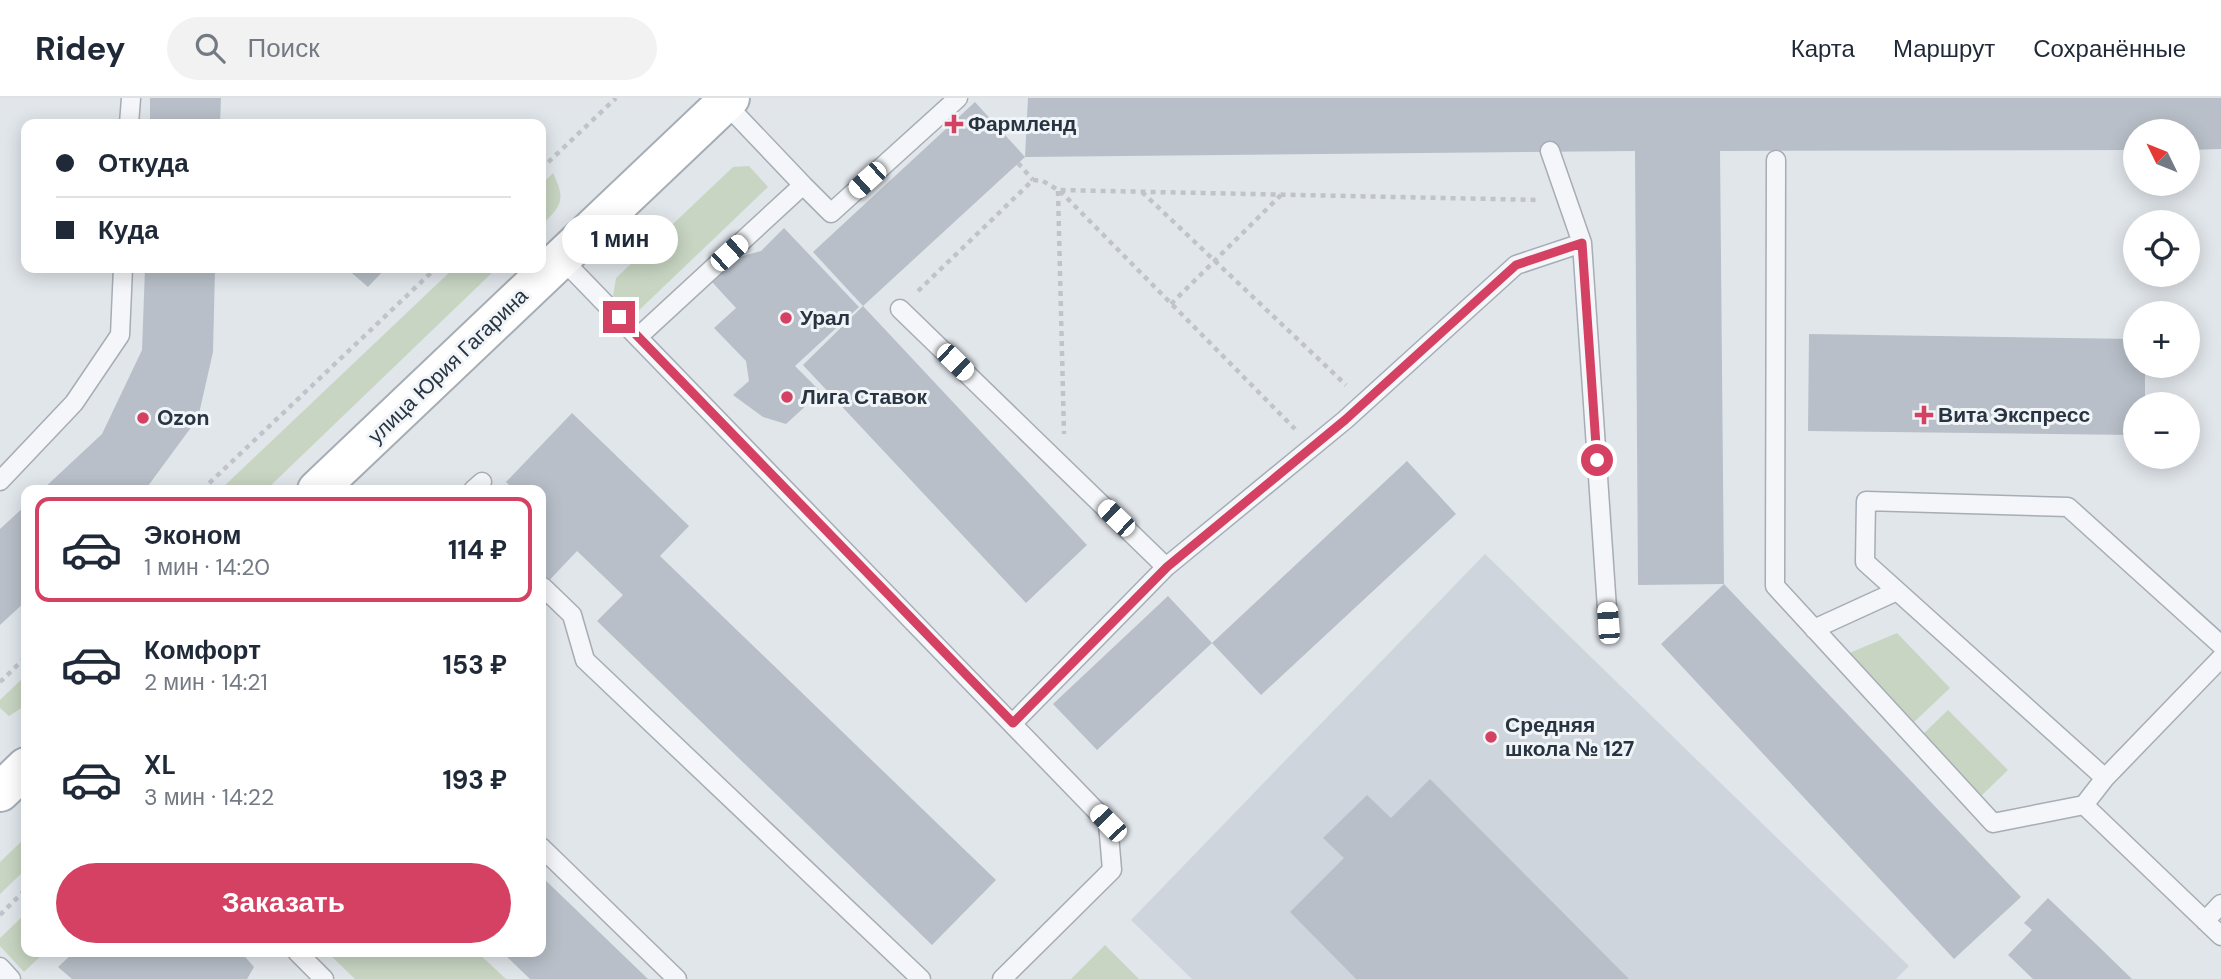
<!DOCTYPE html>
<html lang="ru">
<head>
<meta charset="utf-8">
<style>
	:root { --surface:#fff; --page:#f2f2f3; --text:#1f2937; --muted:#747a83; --line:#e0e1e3; --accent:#d54162 }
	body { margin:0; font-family:"DM Sans",sans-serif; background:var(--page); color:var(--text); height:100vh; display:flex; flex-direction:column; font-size:26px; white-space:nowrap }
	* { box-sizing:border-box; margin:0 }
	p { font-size:23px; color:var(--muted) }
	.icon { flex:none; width:38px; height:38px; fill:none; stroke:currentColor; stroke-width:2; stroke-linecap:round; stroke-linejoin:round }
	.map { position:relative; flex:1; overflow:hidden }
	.side { position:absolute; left:21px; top:387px; width:525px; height:472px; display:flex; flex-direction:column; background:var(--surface); border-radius:14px; box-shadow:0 4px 18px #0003 }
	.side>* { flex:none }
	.guide { position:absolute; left:21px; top:21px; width:525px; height:154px; border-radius:14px; box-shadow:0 4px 18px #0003; display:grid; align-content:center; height:154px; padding:0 35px; background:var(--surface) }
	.needle { width:46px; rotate:313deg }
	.buttons { position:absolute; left:2123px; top:21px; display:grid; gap:14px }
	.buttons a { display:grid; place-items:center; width:77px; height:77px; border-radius:50%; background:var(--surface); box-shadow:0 4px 18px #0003; font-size:35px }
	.end { position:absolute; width:32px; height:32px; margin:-16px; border:9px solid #d54162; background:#fff; box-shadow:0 0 0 4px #fff }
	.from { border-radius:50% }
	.bubble { position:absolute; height:49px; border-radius:24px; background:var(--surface); box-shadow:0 4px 18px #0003; font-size:23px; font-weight:700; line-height:49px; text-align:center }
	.car { position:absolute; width:21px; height:42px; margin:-21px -10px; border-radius:9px; box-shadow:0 0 5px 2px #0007; background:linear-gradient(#fff 24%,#345 0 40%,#fff 0 76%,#345 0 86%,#fff 0) }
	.guide b { display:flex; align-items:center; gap:24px; height:66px; font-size:26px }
	.guide b+b { border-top:2px solid var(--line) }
	.guide i { width:18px; height:18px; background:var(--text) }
	ul { padding:12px 0 0; list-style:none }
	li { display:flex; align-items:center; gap:21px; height:105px; margin:0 14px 10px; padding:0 21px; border:4px solid transparent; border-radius:14px }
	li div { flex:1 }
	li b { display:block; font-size:26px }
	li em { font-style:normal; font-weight:700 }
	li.current { border-color:var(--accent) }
	li>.icon { width:63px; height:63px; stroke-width:1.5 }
	.primary-button { display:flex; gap:14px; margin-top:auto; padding:14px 35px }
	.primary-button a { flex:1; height:80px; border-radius:42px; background:var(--accent); color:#fff; font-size:28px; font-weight:700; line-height:80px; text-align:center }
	header { display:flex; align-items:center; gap:42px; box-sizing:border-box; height:98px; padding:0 35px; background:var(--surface); border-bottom:2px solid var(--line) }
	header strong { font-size:33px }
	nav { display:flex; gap:38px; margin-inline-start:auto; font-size:24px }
	.search { width:490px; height:63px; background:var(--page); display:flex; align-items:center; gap:18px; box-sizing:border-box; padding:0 24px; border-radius:38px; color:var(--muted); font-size:26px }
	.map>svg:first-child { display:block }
</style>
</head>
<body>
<header>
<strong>Ridey</strong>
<div class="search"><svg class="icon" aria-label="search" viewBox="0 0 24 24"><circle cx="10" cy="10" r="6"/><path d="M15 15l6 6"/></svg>Поиск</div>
<nav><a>Карта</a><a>Маршрут</a><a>Сохранённые</a></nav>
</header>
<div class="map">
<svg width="2221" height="881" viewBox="0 0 2221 881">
	<rect width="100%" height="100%" fill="#e1e6eb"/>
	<path fill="#cfd5dd" d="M1485 456 1909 868 1896 881H1192L1131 822Z"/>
	<path fill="#c8d5c2" d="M749 68 768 89 633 218 613 198 616 180 733 69Z
		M553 75C566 102 562 107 541 128V87Z
		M454 170H497L266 392H220Z
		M1897 535 1950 590 1913 625 1847 556Z
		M26 577V607L9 618 0 610V602Z
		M1948 612 2008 672 1979 700 1920 639Z
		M26 739V771L0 796V764Z
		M26 815V854H45L24 874 0 848V840Z
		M1105 847 1139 881H1071Z
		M327 854H477L506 881H355Z"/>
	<path fill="#b8bfc8" d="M150 0H221L220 26H150Z
		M1028 0H2221V51L2188 52V33H2135V52L1720 53 1724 486 2021 799 1954 861 1661 546 1724 486 1638 487 1635 53 1025 59Z
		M975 4 1025 59 863 208 813 154Z
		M784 130 859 209 795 268 821 294 786 326 763 319 733 297 749 283 746 263 714 230 736 210 712 184 736 160 761 153Z
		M145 170H215L213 254 198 320 145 392H42L102 336 142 252Z
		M346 170H386L368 189Z
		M863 208 1087 447 1026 505 803 267Z
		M1809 236 2135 241V268H2145V306H2135V337L1808 333Z
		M572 315 689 428 660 458 996 782 932 847 597 523 623 497 577 453 541 491V392H514L506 384Z
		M1407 363 1456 416 1261 597 1212 545Z
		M26 407V503L0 527V431Z
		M1168 498 1212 545 1097 652 1053 606Z
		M1430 681 1629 881H1356L1290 814 1344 760 1323 740 1367 697 1391 720Z
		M541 778 648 881H530L502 854H541Z
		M2048 800 2096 846 2132 881H2033L2008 857 2032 832 2024 825Z
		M74 854H241L254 869 247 881H72L58 869Z"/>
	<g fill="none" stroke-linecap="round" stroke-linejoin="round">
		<g stroke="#a6adb5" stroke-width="21">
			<path id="lane" d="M725 5 803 87
				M129 26 131 0
				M1550 53 1582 145 1608 525
				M1776 62 1775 488 1993 725 2084 707 2105 680 2221 560
				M561 160 1108 725 1112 772 1002 881
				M900 211 1166 469 1013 625
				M638 239 803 87 831 115 958 0
				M0 383 74 305 120 237 123 170
				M473 392 482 384
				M1166 469 1345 322 1516 167 1582 145
				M543 489 572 517 585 562 921 881
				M1814 531 1897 493
				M2105 680 1865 464 1866 403 2068 409 2221 547
				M2084 707 2221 838
				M541 749 677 881
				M2205 823 2221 806
				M297 854 324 881
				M0 869 11 881"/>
		</g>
		<g stroke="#a6adb5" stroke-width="42">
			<path id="secondary" d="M317 392 730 0
				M0 694 26 669"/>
		</g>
		<path stroke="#c0c4ca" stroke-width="4.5" stroke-dasharray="5 5" stroke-linecap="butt" d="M1018 65 1033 82
			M541 71 616 0
			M1058 93 1064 336
			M1060 93 1295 331
			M1142 94 1346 287
			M918 193 1033 82 1043 83 1058 92 1540 102
			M1171 206 1281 97
			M202 392 436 170
			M0 584 26 559
			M0 817 26 791"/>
		<use href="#lane" stroke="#f5f6f9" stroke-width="18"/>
		<use href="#secondary" stroke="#fff" stroke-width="38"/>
	</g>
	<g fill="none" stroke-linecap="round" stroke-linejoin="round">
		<path stroke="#d54162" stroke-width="9" d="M619 219 1013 625 1167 469 1345 322 1516 167 1582 145 1597 362"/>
	</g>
	<g fill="#d54162" stroke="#f1f5f8" stroke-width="2.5">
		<path d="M950.5 15.5h7v7h7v7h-7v7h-7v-7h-7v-7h7z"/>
		<circle cx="786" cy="220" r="7"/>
		<circle cx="787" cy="299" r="7"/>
		<path d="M1920.5 306.5h7v7h7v7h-7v7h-7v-7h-7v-7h7z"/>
		<circle cx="143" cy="320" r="7"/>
		<circle cx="1491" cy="639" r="7"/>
	</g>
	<g text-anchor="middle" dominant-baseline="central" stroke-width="6" stroke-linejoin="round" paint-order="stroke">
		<g font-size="21" font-weight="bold" fill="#293443" stroke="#f1f5f8" text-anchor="start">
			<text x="968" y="26">Фармленд</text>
			<text x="800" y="220">Урал</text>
			<text x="801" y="299">Лига Ставок</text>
			<text x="1938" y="317">Вита Экспресс</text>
			<text x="157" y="320">Ozon</text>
			<text x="1505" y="627">Средняя<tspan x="1505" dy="24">школа № 127</tspan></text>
		</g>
		<g font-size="21" fill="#293443" stroke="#f1f5f8">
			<text transform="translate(448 268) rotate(-44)">улица Юрия Гагарина</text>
		</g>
	</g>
</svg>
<div class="buttons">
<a><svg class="needle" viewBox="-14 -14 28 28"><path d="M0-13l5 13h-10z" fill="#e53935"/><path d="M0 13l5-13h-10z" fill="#747a83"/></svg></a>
<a><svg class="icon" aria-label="locate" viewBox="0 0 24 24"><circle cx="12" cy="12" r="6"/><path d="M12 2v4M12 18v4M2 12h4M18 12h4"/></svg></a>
<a>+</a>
<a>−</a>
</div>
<i class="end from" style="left:1597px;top:362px"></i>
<i class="end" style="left:619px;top:219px"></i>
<div class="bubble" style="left:562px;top:117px;width:116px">1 мин</div>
<i class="car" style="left:867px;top:82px;rotate:228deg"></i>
<i class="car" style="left:729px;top:155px;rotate:48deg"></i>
<i class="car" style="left:955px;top:264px;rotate:134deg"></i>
<i class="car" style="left:1116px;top:420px;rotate:314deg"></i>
<i class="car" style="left:1608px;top:525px;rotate:356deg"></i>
<i class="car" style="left:1108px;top:725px;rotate:316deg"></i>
<div class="guide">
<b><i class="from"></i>Откуда</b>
<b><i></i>Куда</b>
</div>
<section class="side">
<ul>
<li class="current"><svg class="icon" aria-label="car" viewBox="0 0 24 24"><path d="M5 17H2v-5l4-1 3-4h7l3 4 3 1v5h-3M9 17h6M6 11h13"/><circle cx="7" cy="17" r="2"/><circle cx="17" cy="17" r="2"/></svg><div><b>Эконом</b><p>1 мин · 14:20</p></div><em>114 ₽</em></li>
<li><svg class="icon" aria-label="car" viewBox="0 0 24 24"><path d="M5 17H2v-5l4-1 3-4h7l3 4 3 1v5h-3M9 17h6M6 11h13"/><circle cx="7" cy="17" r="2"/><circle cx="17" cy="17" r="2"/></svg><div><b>Комфорт</b><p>2 мин · 14:21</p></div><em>153 ₽</em></li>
<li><svg class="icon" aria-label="car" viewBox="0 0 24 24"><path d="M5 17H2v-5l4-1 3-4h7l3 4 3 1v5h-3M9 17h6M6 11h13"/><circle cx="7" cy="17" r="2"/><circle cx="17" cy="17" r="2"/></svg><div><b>XL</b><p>3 мин · 14:22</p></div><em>193 ₽</em></li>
</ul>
<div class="primary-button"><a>Заказать</a></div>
</section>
</div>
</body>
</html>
